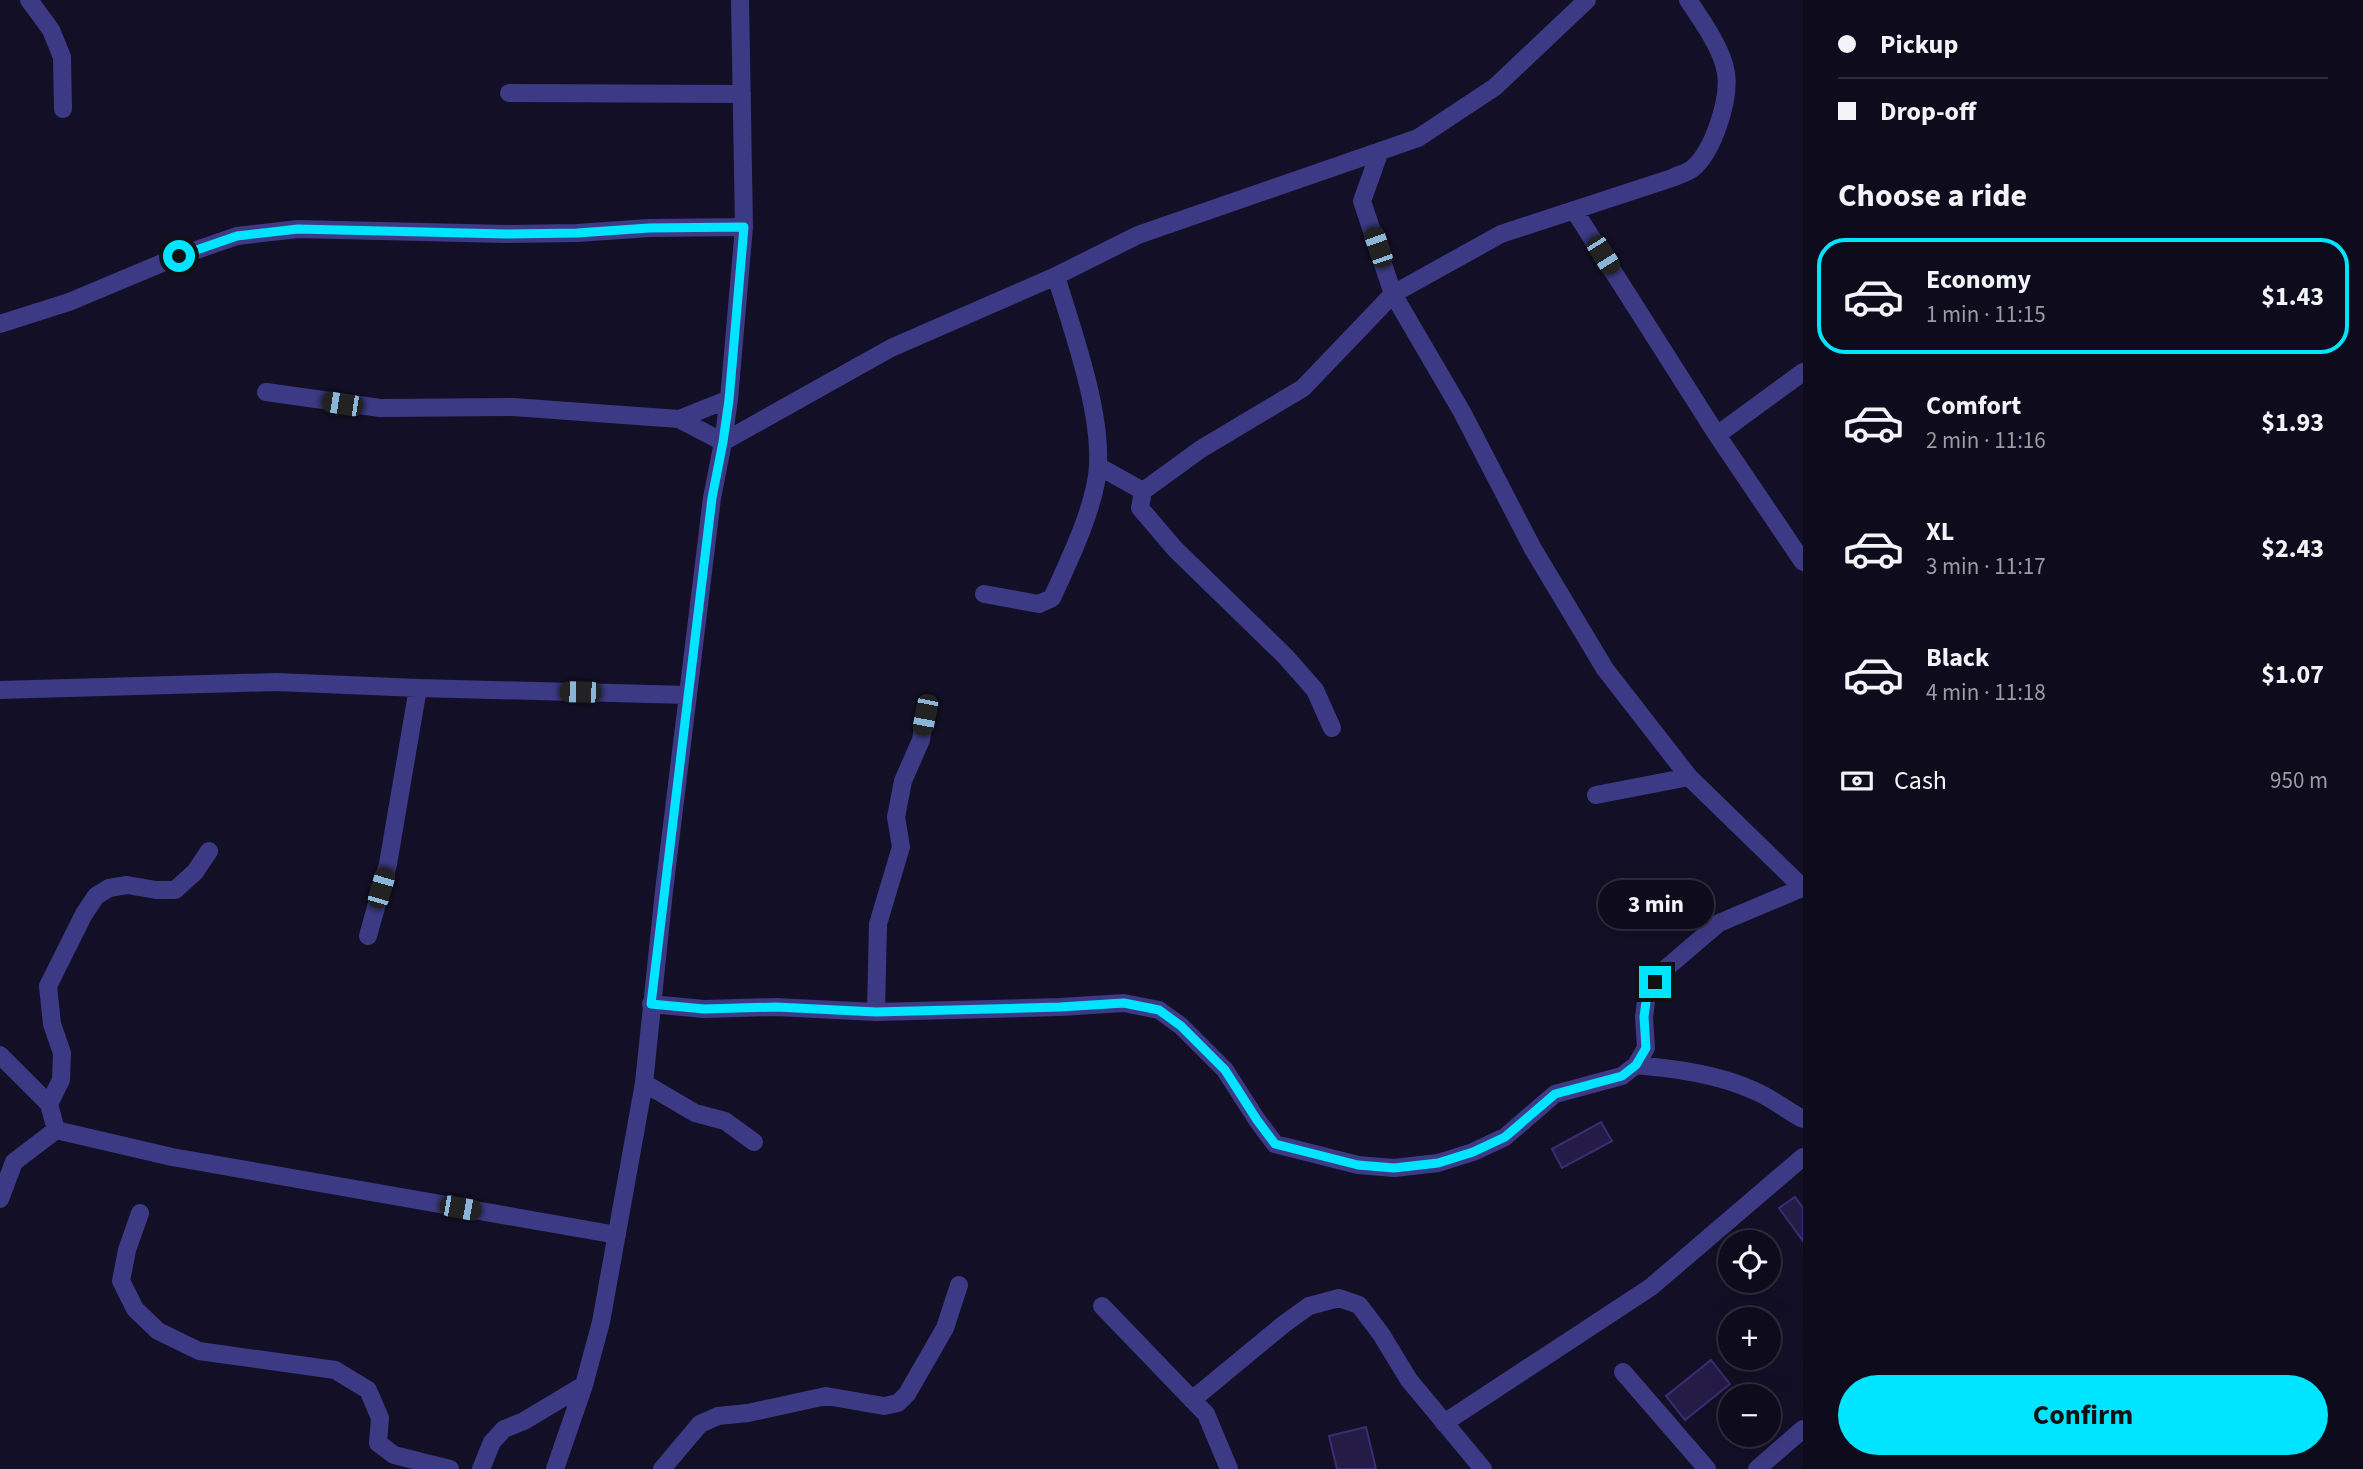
<!DOCTYPE html>
<html lang="en">
<head>
<meta charset="utf-8">
<style>
	:root { --surface:#0e0b1c; --page:#1c1929; --text:#f1f3f6; --muted:#9b9ba3; --line:#2e2b3b; --accent:#00e5ff }
	body { margin:0; font-family:"Source Sans 3",sans-serif; background:var(--page); color:var(--text); height:100vh; display:flex; flex-direction:column; font-size:26px; white-space:nowrap }
	* { box-sizing:border-box; margin:0 }
	p { font-size:23px; color:var(--muted) }
	.icon { flex:none; width:38px; height:38px; fill:none; stroke:currentColor; stroke-width:2; stroke-linecap:round; stroke-linejoin:round }
	.map { position:relative; flex:1; overflow:hidden }
	.sheet { display:flex; flex-direction:column; background:var(--surface); width:560px }
	.sheet>* { flex:none }
	.banner { display:grid; align-content:center; height:154px; padding:0 35px; background:var(--surface) }
	.fabs { position:absolute; left:1718px; top:1230px; display:grid; gap:14px }
	.fabs a { display:grid; place-items:center; width:63px; height:63px; border-radius:50%; background:var(--surface); box-shadow:0 7px 28px #0002,0 0 0 2px var(--line); font-size:35px }
	.end { position:absolute; width:32px; height:32px; margin:-16px; border:9px solid #00e5ff; background:#111; box-shadow:0 0 0 4px #111 }
	.from { border-radius:50% }
	.bubble { position:absolute; height:49px; border-radius:24px; background:var(--surface); box-shadow:0 7px 28px #0002,0 0 0 2px var(--line); font-size:23px; font-weight:700; line-height:49px; text-align:center }
	.car { position:absolute; width:21px; height:42px; margin:-21px -10px; border-radius:9px; box-shadow:0 0 5px 2px #0007; background:linear-gradient(#222 24%,#8ab4d8 0 40%,#222 0 76%,#8ab4d8 0 86%,#222 0) }
	.banner b { display:flex; align-items:center; gap:24px; height:66px; font-size:26px }
	.banner b+b { border-top:2px solid var(--line) }
	.banner i { width:18px; height:18px; background:var(--text) }
	ul { padding:0; list-style:none }
	li { display:flex; align-items:center; gap:21px; height:116px; margin:0 14px 10px; padding:0 21px; border:4px solid transparent; border-radius:28px }
	li div { flex:1 }
	li b { display:block; font-size:26px }
	li em { font-style:normal; font-weight:700 }
	li.current { border-color:var(--accent) }
	li>.icon { width:63px; height:63px; stroke-width:1.5 }
	h2 { padding:0 35px; font-size:32px; line-height:84px }
	.pay { display:flex; align-items:center; gap:18px; height:77px; padding:0 35px; font-size:26px }
	.pay p { margin-inline-start:auto }
	.cta { display:flex; gap:14px; margin-top:auto; padding:14px 35px }
	.cta a { flex:1; height:80px; border-radius:42px; background:var(--accent); color:#111; font-size:28px; font-weight:700; line-height:80px; text-align:center }
	main { display:flex; flex:1; min-height:0 }
	.map>svg:first-child { display:block }
</style>
</head>
<body>
<main>
<div class="map">
<svg width="1803" height="1469" viewBox="0 0 1803 1469">
	<rect width="100%" height="100%" fill="#130f26"/>
	<path fill="#241b47" stroke="#3b2d73" stroke-width="2" d="M1601 1122 1612 1141 1562 1168 1552 1149Z
		M1795 1197 1803 1208V1241L1779 1208Z
		M1711 1360 1730 1384 1685 1420 1666 1396Z
		M1366 1427 1376 1469H1337L1329 1436Z"/>
	<g fill="none" stroke-linecap="round" stroke-linejoin="round">
		<path stroke="#3d3a85" stroke-width="18" d="M29 0 51 30 62 57 63 109
			M509 93 742 94
			M1380 151 1362 201 1393 294 1462 412 1533 549 1605 669 1689 777 1803 888
			M1574 210 1717 435 1803 372
			M0 324 69 302 179 256 237 236 298 229 506 234 577 233 649 228 744 227
			M266 392 380 408 513 407 679 419 729 399
			M679 419 723 442 891 348 1056 276 1138 235 1418 138 1495 87 1587 0
			M1717 435 1803 562
			M1098 466 1143 491
			M984 594 1039 604 1052 598C1069 561 1096 505 1098 466 1101 409 1073 332 1056 276
			M0 690 276 682 418 688 688 695
			M1332 728 1315 690 1285 656 1175 549 1140 508 1143 491 1201 449 1303 388 1393 294 1501 234 1672 178C1678 175 1686 173 1692 169 1713 152 1730 100 1726 73 1723 50 1701 19 1688 0
			M1596 795 1689 777
			M368 936 388 864 418 688
			M651 1004 704 1009 776 1007 876 1012 1060 1007 1124 1003 1159 1010 1181 1026 1225 1070 1257 1120 1275 1144 1358 1165 1394 1168 1438 1163 1473 1152 1505 1137 1555 1094 1622 1076 1636 1065 1646 1048 1644 1017 1647 994 1664 970 1719 923 1802 888
			M876 1012 878 924 901 847 896 817 903 781 921 740 925 715
			M0 1055 49 1104 56 1130
			M1636 1065C1677 1069 1718 1074 1755 1091 1772 1098 1787 1111 1803 1119
			M644 1083 695 1113 725 1121 754 1142
			M49 1104 61 1080 62 1053 52 1024 48 986 84 914 96 896 109 888 127 885 156 890H175L195 872 209 851
			M56 1130 172 1157 617 1235
			M0 1199 14 1162 56 1130
			M140 1213 127 1250 121 1281 135 1309 158 1331 199 1351 335 1370 368 1390 380 1418 378 1443 394 1455 450 1469
			M1102 1306 1206 1414 1229 1469
			M1623 1372 1707 1469
			M1192 1400 1284 1324 1309 1306 1339 1298 1359 1305 1381 1334 1409 1380 1483 1469
			M1444 1423 1651 1287 1803 1157
			M481 1469 492 1442 504 1429 524 1421 584 1385
			M555 1469 584 1385 601 1322 644 1083 664 891 712 498 723 442 729 399 744 227 740 0
			M662 1469 700 1424 718 1416 748 1413 826 1396 884 1406 898 1403 907 1394 945 1328 959 1285
			M1757 1469 1803 1429"/>
	</g>
	<g fill="none" stroke-linecap="round" stroke-linejoin="round">
		<path stroke="#00e5ff" stroke-width="9" d="M179 256 237 236 298 229 506 234 577 233 649 228 744 227 729 400 723 442 712 498 651 1004 704 1009 776 1007 876 1012 1060 1007 1124 1003 1159 1010 1181 1026 1225 1070 1257 1120 1275 1144 1358 1165 1394 1168 1438 1163 1473 1152 1505 1137 1555 1094 1622 1076 1636 1065 1646 1048 1644 1017 1647 994 1655 982"/>
	</g>
</svg>
<div class="fabs">
<a><svg class="icon" aria-label="locate" viewBox="0 0 24 24"><circle cx="12" cy="12" r="6"/><path d="M12 2v4M12 18v4M2 12h4M18 12h4"/></svg></a>
<a>+</a>
<a>−</a>
</div>
<i class="end from" style="left:179px;top:256px"></i>
<i class="end" style="left:1655px;top:982px"></i>
<div class="bubble" style="left:1598px;top:880px;width:116px">3 min</div>
<i class="car" style="left:1378px;top:247px;rotate:341deg"></i>
<i class="car" style="left:1603px;top:255px;rotate:148deg"></i>
<i class="car" style="left:342px;top:404px;rotate:279deg"></i>
<i class="car" style="left:580px;top:692px;rotate:271deg"></i>
<i class="car" style="left:925px;top:715px;rotate:191deg"></i>
<i class="car" style="left:381px;top:888px;rotate:16deg"></i>
<i class="car" style="left:460px;top:1208px;rotate:100deg"></i>
</div>
<section class="sheet">
<div class="banner">
<b><i class="from"></i>Pickup</b>
<b><i></i>Drop-off</b>
</div>
<h2>Choose a ride</h2>
<ul>
<li class="current"><svg class="icon" aria-label="car" viewBox="0 0 24 24"><path d="M5 17H2v-5l4-1 3-4h7l3 4 3 1v5h-3M9 17h6M6 11h13"/><circle cx="7" cy="17" r="2"/><circle cx="17" cy="17" r="2"/></svg><div><b>Economy</b><p>1 min · 11:15</p></div><em>$1.43</em></li>
<li><svg class="icon" aria-label="car" viewBox="0 0 24 24"><path d="M5 17H2v-5l4-1 3-4h7l3 4 3 1v5h-3M9 17h6M6 11h13"/><circle cx="7" cy="17" r="2"/><circle cx="17" cy="17" r="2"/></svg><div><b>Comfort</b><p>2 min · 11:16</p></div><em>$1.93</em></li>
<li><svg class="icon" aria-label="car" viewBox="0 0 24 24"><path d="M5 17H2v-5l4-1 3-4h7l3 4 3 1v5h-3M9 17h6M6 11h13"/><circle cx="7" cy="17" r="2"/><circle cx="17" cy="17" r="2"/></svg><div><b>XL</b><p>3 min · 11:17</p></div><em>$2.43</em></li>
<li><svg class="icon" aria-label="car" viewBox="0 0 24 24"><path d="M5 17H2v-5l4-1 3-4h7l3 4 3 1v5h-3M9 17h6M6 11h13"/><circle cx="7" cy="17" r="2"/><circle cx="17" cy="17" r="2"/></svg><div><b>Black</b><p>4 min · 11:18</p></div><em>$1.07</em></li>
</ul>
<div class="pay"><svg class="icon" aria-label="cash" viewBox="0 0 24 24"><path d="M3 7h18v10H3z"/><circle cx="12" cy="12" r="2"/></svg>Cash<p>950 m</p></div>
<div class="cta"><a>Confirm</a></div>
</section>
</main>
</body>
</html>
